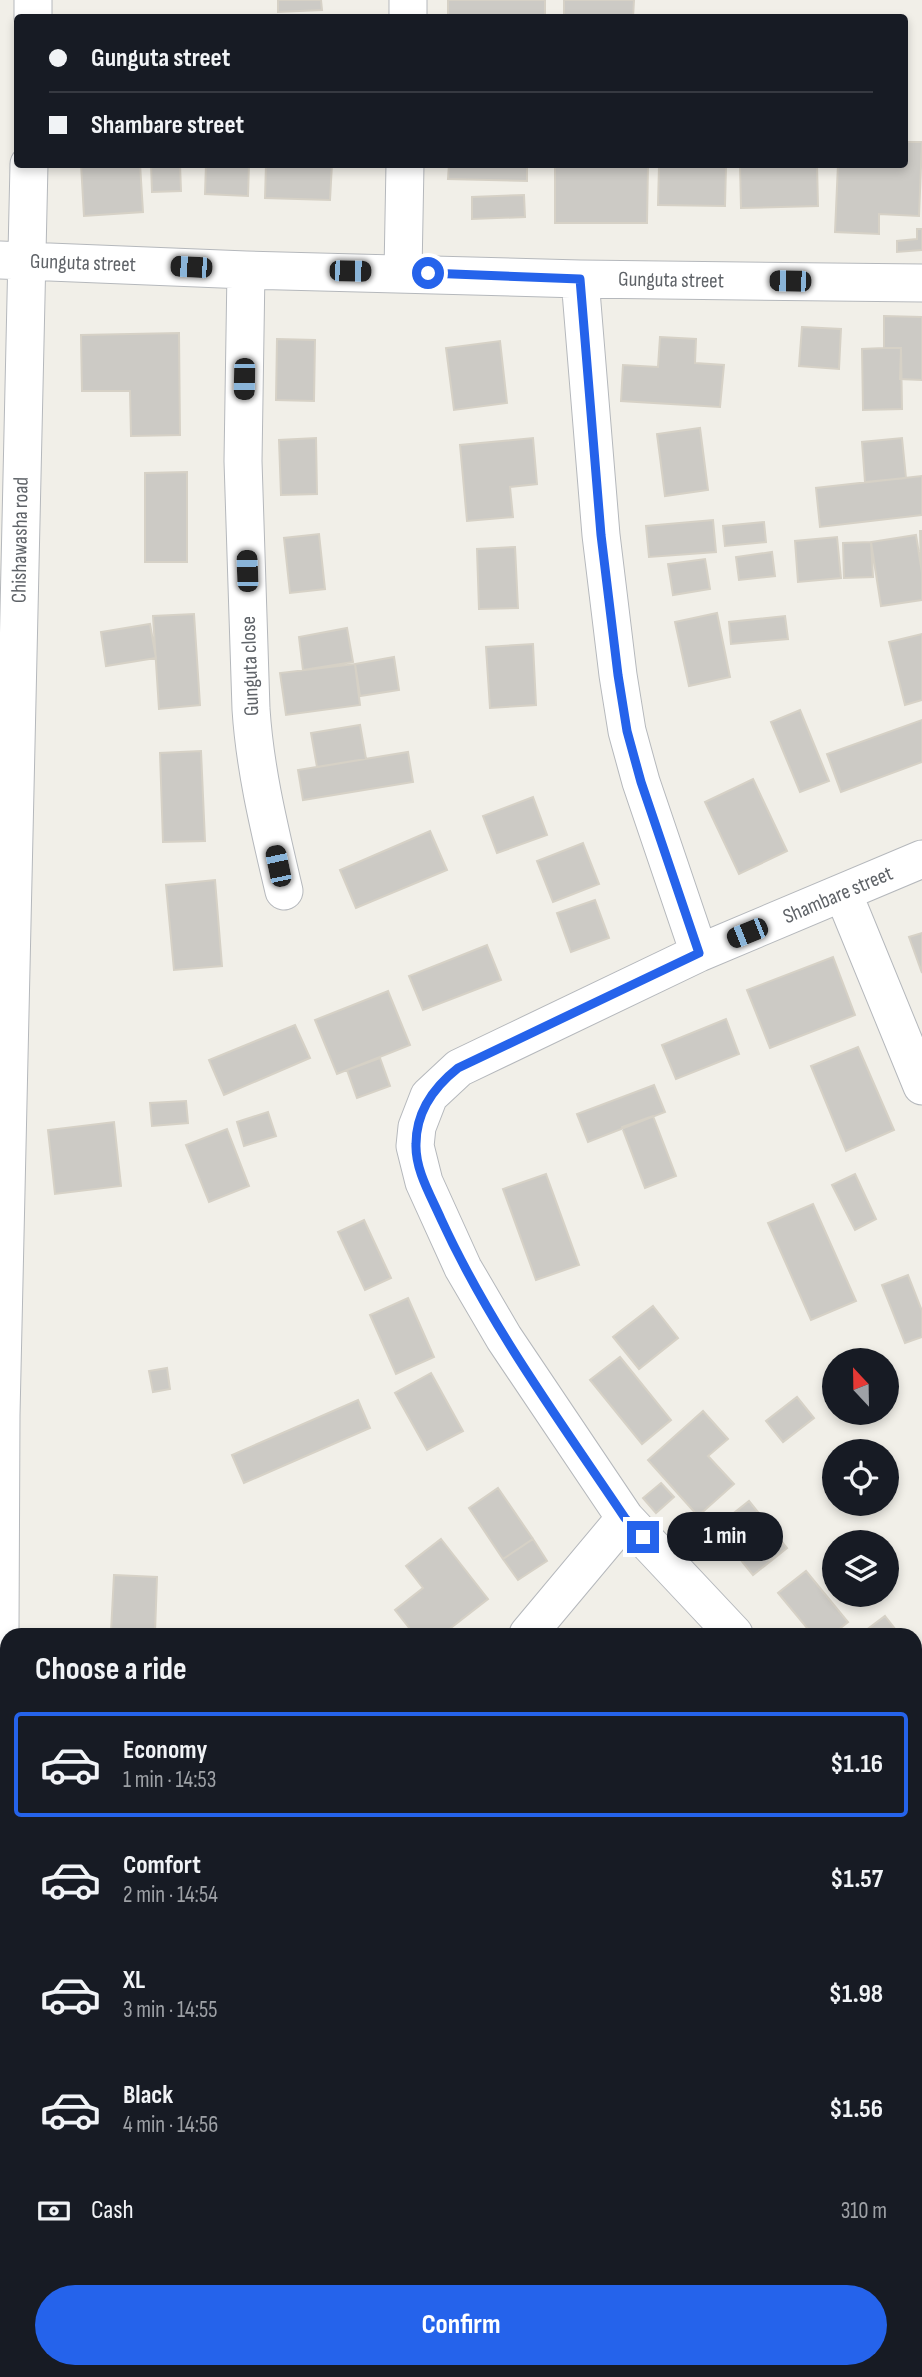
<!DOCTYPE html>
<html lang="en">
<head>
<meta charset="utf-8">
<style>
	:root { --surface:#171b24; --page:#20242c; --text:#f1f3f6; --muted:#9ea1a6; --line:#363941; --accent:#2563eb }
	body { margin:0; font-family:"Sofia Sans Condensed",sans-serif; background:var(--page); color:var(--text); height:100vh; display:flex; flex-direction:column; font-size:26px; white-space:nowrap }
	* { box-sizing:border-box; margin:0 }
	p { font-size:23px; color:var(--muted) }
	.icon { flex:none; width:38px; height:38px; fill:none; stroke:currentColor; stroke-width:2; stroke-linecap:round; stroke-linejoin:round }
	.map { position:relative; flex:1; overflow:hidden }
	.details { position:absolute; left:0px; top:1628px; width:922px; height:751px; display:flex; flex-direction:column; background:var(--surface); border-radius:21px 21px 0 0; box-shadow:0 4px 10px #0003 }
	.details>* { flex:none }
	.top-card { position:absolute; left:14px; top:14px; width:894px; height:154px; border-radius:7px; box-shadow:0 4px 10px #0003; display:grid; align-content:center; height:154px; padding:0 35px; background:var(--surface) }
	.needle { width:46px; rotate:338deg }
	.buttons { position:absolute; left:822px; top:1348px; display:grid; gap:14px }
	.buttons a { display:grid; place-items:center; width:77px; height:77px; border-radius:50%; background:var(--surface); box-shadow:0 4px 10px #0003; font-size:35px }
	.end { position:absolute; width:32px; height:32px; margin:-16px; border:9px solid #2563eb; background:#fff; box-shadow:0 0 0 4px #fff }
	.from { border-radius:50% }
	.bubble { position:absolute; height:49px; border-radius:24px; background:var(--surface); box-shadow:0 4px 10px #0003; font-size:23px; font-weight:700; line-height:49px; text-align:center }
	.car { position:absolute; width:21px; height:42px; margin:-21px -10px; border-radius:9px; box-shadow:0 0 5px 2px #0007; background:linear-gradient(#222 24%,#8ab4d8 0 40%,#222 0 76%,#8ab4d8 0 86%,#222 0) }
	.top-card b { display:flex; align-items:center; gap:24px; height:66px; font-size:26px }
	.top-card b+b { border-top:2px solid var(--line) }
	.top-card i { width:18px; height:18px; background:var(--text) }
	ul { padding:0; list-style:none }
	li { display:flex; align-items:center; gap:21px; height:105px; margin:0 14px 10px; padding:0 21px; border:4px solid transparent; border-radius:7px }
	li div { flex:1 }
	li b { display:block; font-size:26px }
	li em { font-style:normal; font-weight:700 }
	li.current { border-color:var(--accent) }
	li>.icon { width:63px; height:63px; stroke-width:1.5 }
	h2 { padding:0 35px; font-size:32px; line-height:84px }
	.pay { display:flex; align-items:center; gap:18px; height:77px; padding:0 35px; font-size:26px }
	.pay p { margin-inline-start:auto }
	.cta { display:flex; gap:14px; margin-top:auto; padding:14px 35px }
	.cta a { flex:1; height:80px; border-radius:42px; background:var(--accent); color:#fff; font-size:28px; font-weight:700; line-height:80px; text-align:center }
	.map>svg:first-child { display:block }
</style>
</head>
<body>
<div class="map">
<svg width="922" height="2377" viewBox="0 0 922 2377">
	<rect width="100%" height="100%" fill="#f1efe8"/>
	<path fill="#cccac5" stroke="#d6d1c6" stroke-width="2" d="M278 0H321L322 10 278 12Z
		M448 0H545V18H448Z
		M564 0H634L633 18H564Z
		M905 142H922L919 216 879 214V234L835 232 838 164H905Z
		M81 164H140L143 212 84 216Z
		M151 164H180L181 191 152 192Z
		M206 164H249L248 196 205 194Z
		M266 164H332L330 200 265 198Z
		M449 164H527V181L448 179Z
		M613 164H648L647 223H555V166Z
		M817 164 818 206 741 208 740 165Z
		M659 166H726L725 206 658 205Z
		M524 195 525 217 472 219V197Z
		M917 229H922V250L897 252V241L917 239Z
		M884 316 922 317V380L900 379 901 348H884Z
		M802 327 841 329 839 369 799 366Z
		M179 333 180 435 131 436 130 391H82L81 335Z
		M660 337 696 339 695 363 724 365 720 407 621 401 623 365 658 367Z
		M277 339 315 340 314 401 276 400Z
		M500 341 507 403 454 410 446 348Z
		M884 348H901L902 409 863 410 862 349Z
		M700 428 708 490 665 496 657 434Z
		M316 438 317 494 281 495 279 440Z
		M533 438 537 484 510 487 513 517 467 521 460 445Z
		M902 438 906 478 865 482 862 442Z
		M187 472V562H145V473Z
		M922 476V515L820 527 816 488Z
		M713 520 716 552 649 557 646 526Z
		M764 522 766 542 725 546 723 526Z
		M920 531H922V565H921Z
		M319 534 325 589 290 593 284 538Z
		M916 535 922 573V600L881 606 871 542Z
		M837 537 841 578 798 582 795 541Z
		M871 542 873 577 844 578 843 543Z
		M515 547 518 608 479 609 477 549Z
		M772 552 775 576 739 580 736 557Z
		M705 559 710 589 673 595 668 564Z
		M717 613 730 677 689 686 675 622Z
		M194 614 200 705 159 709 153 616Z
		M785 616 788 639 731 644 729 622Z
		M150 624 156 658 106 666 101 632Z
		M347 628 353 662 303 670 299 637Z
		M922 634V700L905 705 889 642Z
		M533 644 536 705 490 708 486 647Z
		M394 657 399 690 360 696 355 664Z
		M355 664 360 705 286 715 280 673Z
		M800 710 829 781 800 792 771 722Z
		M922 720V762L841 792 827 754Z
		M360 725 366 759 317 767 311 733Z
		M201 751 205 841 163 842 160 753Z
		M408 752 413 782 303 800 298 770Z
		M753 779 787 851 739 874 705 802Z
		M533 797 547 835 497 853 483 816Z
		M430 831 447 870 356 908 340 870Z
		M583 843 599 884 553 902 537 861Z
		M215 880 222 966 174 970 166 885Z
		M595 900 609 938 571 952 557 913Z
		M922 933V973L909 937Z
		M487 945 501 980 423 1010 409 976Z
		M833 957 855 1015 770 1048 747 990Z
		M388 991 410 1045 337 1074 315 1020Z
		M726 1019 739 1054 676 1079 662 1045Z
		M295 1025 310 1058 224 1095 209 1060Z
		M858 1047 894 1130 846 1151 811 1066Z
		M380 1058 390 1086 357 1098 347 1070Z
		M654 1085 665 1112 588 1142 577 1114Z
		M186 1101 188 1123 152 1126 150 1103Z
		M268 1112 276 1136 244 1146 237 1122Z
		M653 1116 676 1176 645 1188 622 1127Z
		M114 1122 121 1186 55 1194 48 1130Z
		M227 1129 249 1186 209 1202 186 1145Z
		M546 1174 579 1265 536 1280 503 1189Z
		M855 1174 876 1219 855 1230 832 1185Z
		M813 1204 856 1301 811 1320 768 1223Z
		M364 1220 391 1278 365 1290 338 1232Z
		M908 1275 922 1311V1337L905 1343 882 1285Z
		M408 1298 434 1357 396 1374 370 1315Z
		M653 1306 678 1338 639 1369 613 1337Z
		M620 1357 671 1420 642 1444 590 1380Z
		M167 1368 170 1389 153 1392 149 1371Z
		M431 1373 463 1431 427 1450 395 1393Z
		M797 1397 814 1418 783 1442 766 1421Z
		M358 1400 370 1428 244 1483 232 1455Z
		M703 1411 728 1439 708 1456 734 1484 698 1516 648 1460Z
		M661 1483 674 1497 656 1513 643 1498Z
		M498 1488 533 1539 503 1559 469 1508Z
		M749 1501 787 1548 753 1575 715 1528Z
		M441 1539 488 1599 443 1634H414L395 1610 423 1588 406 1566Z
		M533 1539 547 1561 518 1580 503 1559Z
		M806 1571 848 1622 833 1634H812L778 1593Z
		M114 1575 157 1577 155 1633 111 1632Z
		M885 1616 899 1634H861Z
		M922 1871V1939L915 1938V1894Z
		M922 1947V1981L915 1979Z
		M915 2054 922 2066V2082L915 2086Z
		M922 2106V2140L915 2141V2107Z
		M922 2160V2206L918 2199 915 2200V2163Z
		M266 2371H305L335 2377H265Z
		M394 2371H414L413 2377H393Z
		M432 2371H509L508 2377H431Z
		M532 2371H596L595 2377H531Z
		M614 2371H688L687 2377H626L613 2375Z
		M726 2371H789L787 2377H741L726 2374Z
		M843 2371H887L886 2377Z"/>
	<g fill="none" stroke-linecap="round" stroke-linejoin="round">
		<g stroke="#b5b8bc" stroke-width="39">
			<path id="minor" d="M33 18V0
				M408 18V0
				M0 260 246 270 580 279 922 283
				M246 270 243 461 251 709C255 771 270 831 284 891
				M403 272 405 164
				M580 279 601 535 618 675 627 731 641 782 699 953
				M843 893 922 1086
				M0 1629 1 1415 29 164
				M528 1634 625 1518
				M734 1634 625 1518 504 1338 463 1268 424 1182 415 1146 417 1127 429 1096 459 1068 699 953 922 859
				M0 1725 7 1727
				M915 1801 922 1804
				M229 2377 230 2371"/>
		</g>
		<use href="#minor" stroke="#fff" stroke-width="37"/>
	</g>
	<g fill="none" stroke-linecap="round" stroke-linejoin="round">
		<path stroke="#2563eb" stroke-width="9" d="M428 273 580 279 601 535 618 675 627 731 641 782 699 953 458 1068C434 1087 416 1111 416 1144 415 1170 431 1196 441 1219 490 1326 560 1421 625 1518L643 1537"/>
	</g>
	<g text-anchor="middle" dominant-baseline="central" stroke-width="6" stroke-linejoin="round" paint-order="stroke">
		<g font-size="21" fill="#5f6368" stroke="#fff">
			<text transform="translate(83 263) rotate(2)">Gunguta street</text>
			<text transform="translate(671 280) rotate(1)">Gunguta street</text>
			<text transform="translate(20 540) rotate(-89)">Chishawasha road</text>
			<text transform="translate(250 666) rotate(-92)">Gunguta close</text>
			<text transform="translate(838 895) rotate(-23)">Shambare street</text>
		</g>
	</g>
</svg>
<div class="buttons">
<a><svg class="needle" viewBox="-14 -14 28 28"><path d="M0-13l5 13h-10z" fill="#e53935"/><path d="M0 13l5-13h-10z" fill="#9ea1a6"/></svg></a>
<a><svg class="icon" aria-label="locate" viewBox="0 0 24 24"><circle cx="12" cy="12" r="6"/><path d="M12 2v4M12 18v4M2 12h4M18 12h4"/></svg></a>
<a><svg class="icon" aria-label="layers" viewBox="0 0 24 24"><path d="M12 4l9 5-9 5-9-5zM3 14l9 5 9-5"/></svg></a>
</div>
<i class="end from" style="left:428px;top:273px"></i>
<i class="end" style="left:643px;top:1537px"></i>
<div class="bubble" style="left:667px;top:1512px;width:116px">1 min</div>
<i class="car" style="left:191px;top:267px;rotate:273deg"></i>
<i class="car" style="left:350px;top:271px;rotate:91deg"></i>
<i class="car" style="left:790px;top:281px;rotate:271deg"></i>
<i class="car" style="left:244px;top:379px;rotate:181deg"></i>
<i class="car" style="left:247px;top:571px;rotate:358deg"></i>
<i class="car" style="left:278px;top:866px;rotate:348deg"></i>
<i class="car" style="left:747px;top:933px;rotate:248deg"></i>
<div class="top-card">
<b><i class="from"></i>Gunguta street</b>
<b><i></i>Shambare street</b>
</div>
<section class="details">
<h2>Choose a ride</h2>
<ul>
<li class="current"><svg class="icon" aria-label="car" viewBox="0 0 24 24"><path d="M5 17H2v-5l4-1 3-4h7l3 4 3 1v5h-3M9 17h6M6 11h13"/><circle cx="7" cy="17" r="2"/><circle cx="17" cy="17" r="2"/></svg><div><b>Economy</b><p>1 min · 14:53</p></div><em>$1.16</em></li>
<li><svg class="icon" aria-label="car" viewBox="0 0 24 24"><path d="M5 17H2v-5l4-1 3-4h7l3 4 3 1v5h-3M9 17h6M6 11h13"/><circle cx="7" cy="17" r="2"/><circle cx="17" cy="17" r="2"/></svg><div><b>Comfort</b><p>2 min · 14:54</p></div><em>$1.57</em></li>
<li><svg class="icon" aria-label="car" viewBox="0 0 24 24"><path d="M5 17H2v-5l4-1 3-4h7l3 4 3 1v5h-3M9 17h6M6 11h13"/><circle cx="7" cy="17" r="2"/><circle cx="17" cy="17" r="2"/></svg><div><b>XL</b><p>3 min · 14:55</p></div><em>$1.98</em></li>
<li><svg class="icon" aria-label="car" viewBox="0 0 24 24"><path d="M5 17H2v-5l4-1 3-4h7l3 4 3 1v5h-3M9 17h6M6 11h13"/><circle cx="7" cy="17" r="2"/><circle cx="17" cy="17" r="2"/></svg><div><b>Black</b><p>4 min · 14:56</p></div><em>$1.56</em></li>
</ul>
<div class="pay"><svg class="icon" aria-label="cash" viewBox="0 0 24 24"><path d="M3 7h18v10H3z"/><circle cx="12" cy="12" r="2"/></svg>Cash<p>310 m</p></div>
<div class="cta"><a>Confirm</a></div>
</section>
</div>
</body>
</html>
